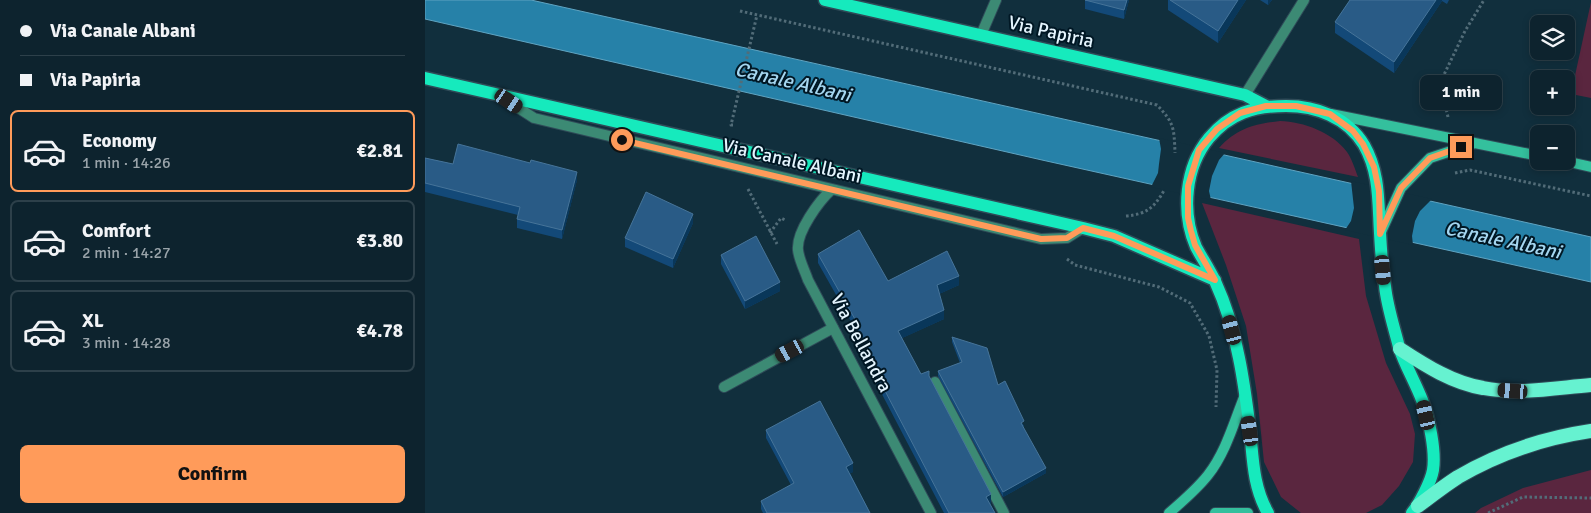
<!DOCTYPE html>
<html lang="en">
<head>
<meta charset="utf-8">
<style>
	:root { --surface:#0d232e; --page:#162b36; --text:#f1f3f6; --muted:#9aa4aa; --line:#2d404a; --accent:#ff9b5a }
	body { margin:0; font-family:Signika,sans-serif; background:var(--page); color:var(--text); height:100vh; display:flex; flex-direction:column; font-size:19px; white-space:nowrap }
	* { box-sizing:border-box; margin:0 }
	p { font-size:16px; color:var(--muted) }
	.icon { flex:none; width:28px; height:28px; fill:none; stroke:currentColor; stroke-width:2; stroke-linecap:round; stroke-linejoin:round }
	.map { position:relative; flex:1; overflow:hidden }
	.sheet { display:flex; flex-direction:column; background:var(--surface); width:425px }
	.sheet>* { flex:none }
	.banner { display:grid; align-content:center; height:110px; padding:0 20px; background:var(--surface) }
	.tools { position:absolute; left:1105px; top:15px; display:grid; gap:10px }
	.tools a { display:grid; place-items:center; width:45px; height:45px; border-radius:8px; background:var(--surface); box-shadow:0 2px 8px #0003,0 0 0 1px var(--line); font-size:25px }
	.end { position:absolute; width:22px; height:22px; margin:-11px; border:6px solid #ff9b5a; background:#111; box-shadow:0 0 0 2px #111 }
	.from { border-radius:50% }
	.bubble { position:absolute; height:35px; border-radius:8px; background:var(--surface); box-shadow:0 2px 8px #0003,0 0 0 1px var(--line); font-size:16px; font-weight:800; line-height:35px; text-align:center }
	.car { position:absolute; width:15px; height:30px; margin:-15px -8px; border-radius:6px; box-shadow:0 0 4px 1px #0007; background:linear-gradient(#222 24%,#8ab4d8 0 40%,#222 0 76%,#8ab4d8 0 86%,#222 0) }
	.banner b { display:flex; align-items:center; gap:18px; height:48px; font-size:19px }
	.banner b+b { border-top:1px solid var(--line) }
	.banner i { width:12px; height:12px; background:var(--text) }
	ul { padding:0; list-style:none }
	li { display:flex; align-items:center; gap:15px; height:82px; margin:0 10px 8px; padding:0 10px; border:2px solid var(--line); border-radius:8px }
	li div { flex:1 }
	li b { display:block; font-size:19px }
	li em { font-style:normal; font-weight:800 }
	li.on { border-color:var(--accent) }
	li>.icon { width:45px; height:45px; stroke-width:1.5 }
	.button { display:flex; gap:10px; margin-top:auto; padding:10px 20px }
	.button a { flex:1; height:58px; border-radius:8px; background:var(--accent); color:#111; font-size:20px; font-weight:800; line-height:58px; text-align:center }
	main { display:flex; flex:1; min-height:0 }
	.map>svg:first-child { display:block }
</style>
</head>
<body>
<main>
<section class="sheet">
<div class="banner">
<b><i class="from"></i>Via Canale Albani</b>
<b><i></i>Via Papiria</b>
</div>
<ul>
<li class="on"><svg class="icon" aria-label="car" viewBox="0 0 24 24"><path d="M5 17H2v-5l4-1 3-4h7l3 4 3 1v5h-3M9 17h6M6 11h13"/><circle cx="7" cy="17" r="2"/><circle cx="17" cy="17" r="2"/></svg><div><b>Economy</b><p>1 min · 14:26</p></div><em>€2.81</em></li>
<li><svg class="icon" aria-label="car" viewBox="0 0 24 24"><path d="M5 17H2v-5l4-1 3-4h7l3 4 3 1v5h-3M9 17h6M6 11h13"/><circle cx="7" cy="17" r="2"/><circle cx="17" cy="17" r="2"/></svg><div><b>Comfort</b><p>2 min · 14:27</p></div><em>€3.80</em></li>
<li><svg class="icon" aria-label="car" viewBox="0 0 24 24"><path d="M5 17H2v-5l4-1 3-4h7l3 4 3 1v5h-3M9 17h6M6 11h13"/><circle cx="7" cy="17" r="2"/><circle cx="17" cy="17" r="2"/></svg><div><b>XL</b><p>3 min · 14:28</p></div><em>€4.78</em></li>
</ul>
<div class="button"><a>Confirm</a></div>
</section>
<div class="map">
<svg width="1166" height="513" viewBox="0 0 1166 513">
	<rect width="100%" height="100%" fill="#112f3d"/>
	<path fill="#5a263f" d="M1166 2V98L1146 94Z
		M855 121C879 122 907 132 922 152 927 159 930 169 933 177L794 148C812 128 830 124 855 121Z
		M777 203 934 239 941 296 961 363 985 414 990 434 988 462 974 486 957 505 941 513H876L856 497 839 462 832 394 821 326 801 265Z
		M1166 470V513H1050L1056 508 1098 488Z"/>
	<path fill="#2681a8" stroke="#5fa4c2" d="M0 0H106L1166 237V282L617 160 0 19Z"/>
	<path fill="#112f3d" d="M734 138 800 153 794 160 787 176 784 191 786 200 726 187 733 173 734 164 736 149Z
		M926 181 1007 199 995 211 990 221 987 236 988 245 920 230 926 221 929 208Z"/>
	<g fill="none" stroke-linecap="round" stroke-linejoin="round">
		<g stroke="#2f4b58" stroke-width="12">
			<path id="service" d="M510 382 579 513
				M299 387 408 328"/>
		</g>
		<g stroke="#2f4b58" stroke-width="12">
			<path id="minor" d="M556 35 571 0
				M820 95 879 0
				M78 98 109 118 616 239 642 238 658 228
				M407 189C394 201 371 232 373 250 374 260 380 271 383 280L506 513"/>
		</g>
		<g stroke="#2f4b58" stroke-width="12">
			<path id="secondary" d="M906 114 1114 156
				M1140 161 1166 167
				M956 232 976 188 1005 158 1050 143
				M744 513C758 501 772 489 783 475 801 452 809 422 820 395
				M790 513H823"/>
		</g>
		<g stroke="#2f4b58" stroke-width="15">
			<path id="primary" d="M400 0 820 95 841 106
				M0 78 658 228 689 236 790 280
				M843 513C828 487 828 459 825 430 822 406 819 382 814 358 809 332 801 305 790 281 784 269 777 258 771 247 756 212 760 167 784 138 805 113 829 106 861 106 891 106 922 117 939 145 955 173 953 202 955 233 956 251 957 269 960 286 962 306 969 327 974 347 980 365 990 382 997 400 1004 418 1011 451 1008 470 1006 482 994 504 987 513"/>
		</g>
		<g stroke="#2f4b58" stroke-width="16">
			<path id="trunk" d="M975 349C1001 366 1028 383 1058 388 1094 395 1130 388 1166 385
				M993 506C1006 496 1019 486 1033 477 1074 453 1119 438 1166 431"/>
		</g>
		<path stroke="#526c78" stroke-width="3" stroke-dasharray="2.5 2.5" stroke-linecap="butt" d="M315 11 732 105C749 123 749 127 750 153
			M1023 117 1015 83 1040 31 1059 0
			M308 125H306L332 15
			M1030 173 1045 170 1166 196
			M323 189 352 244
			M701 216C722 214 729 208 740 189
			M345 233 356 218 360 220
			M642 259 650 265 734 287 765 303 784 336 792 370 791 407
			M1063 513 1098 497 1166 498"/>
		<use href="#service" stroke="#3c8a74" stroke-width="10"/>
		<use href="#minor" stroke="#3c8a74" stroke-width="10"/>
		<use href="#secondary" stroke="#34c09d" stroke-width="10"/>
		<use href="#primary" stroke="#16eabd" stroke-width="12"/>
		<use href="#trunk" stroke="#66f2d0" stroke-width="14"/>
	</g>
	<path fill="#134978" d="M660 0H704L699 19 660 9Z
		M743 0H821L793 43 743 10Z
		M835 0H847L843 5Z
		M925 0H1024L1022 4 1017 1 969 73 910 33V22Z
		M0 158 28 164 105 163 152 180 137 239 92 228V219L93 215 0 192Z
		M268 223 248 268 200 247V238Z
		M393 254 463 281 534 285 514 294 519 319 477 338 496 374 504 376 566 503 565 504 570 513H519L425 333V324L427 323 393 263Z
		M296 255 355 291 320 309 296 264Z
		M527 337 573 385 599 426 598 427 621 473 578 497 513 376V371L535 363 527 342Z
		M341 430 428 472 425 473 445 513H338L336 509V501L366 485 341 438Z"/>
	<path fill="#09375a" d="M702 0H704L699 19V10Z
		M813 0H821L793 43V31Z
		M843 0H847L843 5Z
		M1011 0H1017V1L969 73V62Z
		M152 172V180L137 239V230Z
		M268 214V223L248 268V259Z
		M534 276V285L512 295V285Z
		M355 282V291L320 309V301Z
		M519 310V319L473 340V331Z
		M428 463V472L421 475V467Z
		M621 468V473L578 497V492Z
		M566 494V503L561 506V497Z"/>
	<path fill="#295b86" stroke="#467499" d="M660 0H702L699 10Z
		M745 0H813L793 31Z
		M925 0H1011L969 62 910 22Z
		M33 144 105 163 106 160 152 172 137 230 92 219 95 207 0 183V158L28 164Z
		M221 192 268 214 248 259 200 238Z
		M434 230 463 281 522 251 534 276 512 285 519 310 473 331 496 374 504 371V376L566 494 561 497 570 513H524L425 324 431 321 393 254Z
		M331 236 355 282 320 301 296 255Z
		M527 337 562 348 573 385 580 381 599 421 596 423 621 468 578 492 513 371 537 362Z
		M395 401 428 463 421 467 445 513H342L336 501 369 483 341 430Z"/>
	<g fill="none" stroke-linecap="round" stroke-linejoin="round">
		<path stroke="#ff9b5a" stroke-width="6" d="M197 140 616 239 642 238 658 228 689 236 790 280 770 245 766 231 763 218V186L774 150 792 129 815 113 841 106H871L905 114 928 131 938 144 949 167 954 191 955 234 976 188 1005 158 1036 147"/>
	</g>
	<g text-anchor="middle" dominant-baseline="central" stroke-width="4" stroke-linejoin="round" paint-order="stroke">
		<g font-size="19" fill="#e4f5fe" stroke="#001724">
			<text transform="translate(626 32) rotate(13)">Via Papiria</text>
			<text transform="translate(367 161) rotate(13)">Via Canale Albani</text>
			<text transform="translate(436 343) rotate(62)">Via Bellandra</text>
		</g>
		<g font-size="20" font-style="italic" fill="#a4d6f0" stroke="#001724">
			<text transform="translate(368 82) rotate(13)">Canale Albani</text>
			<text transform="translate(1078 240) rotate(12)">Canale Albani</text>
		</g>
	</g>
</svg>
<div class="tools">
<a><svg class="icon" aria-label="layers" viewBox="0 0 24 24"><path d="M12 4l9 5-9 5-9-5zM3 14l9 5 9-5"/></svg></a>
<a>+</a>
<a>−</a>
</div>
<i class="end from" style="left:197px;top:140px"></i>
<i class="end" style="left:1036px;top:147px"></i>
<div class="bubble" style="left:995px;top:75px;width:82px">1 min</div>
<i class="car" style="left:84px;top:101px;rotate:124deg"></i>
<i class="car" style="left:958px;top:270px;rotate:175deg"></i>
<i class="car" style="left:807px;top:330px;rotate:345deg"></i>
<i class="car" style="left:365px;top:351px;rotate:242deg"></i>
<i class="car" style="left:1088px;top:391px;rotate:274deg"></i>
<i class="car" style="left:1001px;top:415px;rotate:347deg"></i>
<i class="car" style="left:825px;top:431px;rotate:352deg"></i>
</div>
</main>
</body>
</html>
